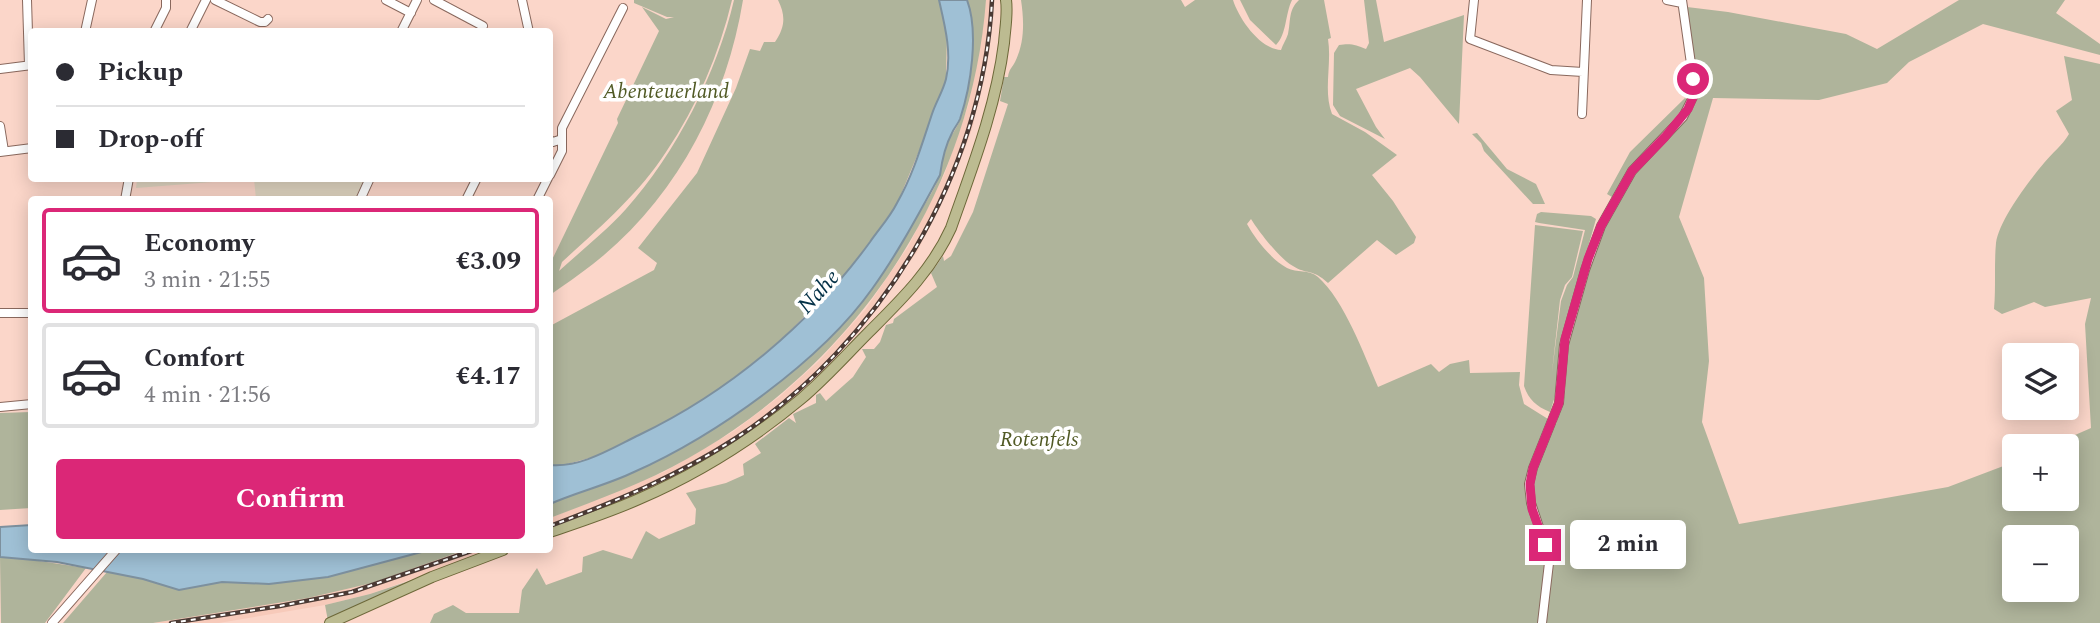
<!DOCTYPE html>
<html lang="en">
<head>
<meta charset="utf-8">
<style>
	:root { --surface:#fff; --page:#f7f7f7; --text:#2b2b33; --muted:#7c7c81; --line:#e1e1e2; --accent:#db2777 }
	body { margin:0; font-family:Spectral,serif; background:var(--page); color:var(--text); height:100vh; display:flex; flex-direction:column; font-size:26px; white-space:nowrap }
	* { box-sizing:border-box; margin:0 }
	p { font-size:23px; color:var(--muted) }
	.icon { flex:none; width:38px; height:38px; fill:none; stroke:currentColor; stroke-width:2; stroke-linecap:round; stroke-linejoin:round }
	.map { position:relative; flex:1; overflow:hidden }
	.drawer { position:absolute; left:28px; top:196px; width:525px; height:357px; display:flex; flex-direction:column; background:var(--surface); border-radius:7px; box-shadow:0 4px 18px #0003 }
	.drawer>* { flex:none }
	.banner { position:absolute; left:28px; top:28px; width:525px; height:154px; border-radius:7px; box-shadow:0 4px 18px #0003; display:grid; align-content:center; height:154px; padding:0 28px; background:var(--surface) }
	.tools { position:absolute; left:2002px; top:343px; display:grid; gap:14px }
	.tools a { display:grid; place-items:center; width:77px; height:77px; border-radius:7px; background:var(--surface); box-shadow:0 4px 18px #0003; font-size:35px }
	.end { position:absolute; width:32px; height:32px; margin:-16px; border:9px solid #db2777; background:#fff; box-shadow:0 0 0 4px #fff }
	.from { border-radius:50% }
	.bubble { position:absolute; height:49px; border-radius:7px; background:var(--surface); box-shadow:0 4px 18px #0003; font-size:23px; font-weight:700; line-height:49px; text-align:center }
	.banner b { display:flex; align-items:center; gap:24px; height:66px; font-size:26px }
	.banner b+b { border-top:2px solid var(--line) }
	.banner i { width:18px; height:18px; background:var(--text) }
	ul { padding:12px 0 0; list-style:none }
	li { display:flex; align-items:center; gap:21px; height:105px; margin:0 14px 10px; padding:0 14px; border:4px solid var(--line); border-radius:7px }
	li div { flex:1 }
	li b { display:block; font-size:26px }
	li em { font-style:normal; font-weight:700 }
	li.on { border-color:var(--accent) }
	li>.icon { width:63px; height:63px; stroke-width:1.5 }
	.action { display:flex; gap:14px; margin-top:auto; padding:14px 28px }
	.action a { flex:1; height:80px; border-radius:7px; background:var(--accent); color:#fff; font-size:28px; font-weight:700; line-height:80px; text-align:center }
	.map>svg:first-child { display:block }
</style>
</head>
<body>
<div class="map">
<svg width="2100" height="623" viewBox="0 0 2100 623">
	<rect width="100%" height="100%" fill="#fbd6c9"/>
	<path fill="#f7caba" d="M986 0H993L988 55 973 126 964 151 943 200 917 252 857 334 827 367 785 406 738 440 671 479 622 501 550 529V518L664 472 734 431 779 397 819 361 865 310 908 247 945 173 969 103Z
		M465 550H494L370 594 325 605 219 623H153L246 608 372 583Z"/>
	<path fill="#dfd4c0" d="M137 179V178L251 179 136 188Z
		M254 179V178L365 179 356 197 335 200 256 199Z"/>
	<path fill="#afb49b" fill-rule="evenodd" d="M634 0H732C719 54 697 106 666 152 639 194 599 228 562 262L559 271C581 251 606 231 626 209 676 153 717 73 734 0H743C726 103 676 199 593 264 579 275 564 285 550 295V264L618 123 617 119 659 31 642 7 666 19 674 17H667L634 3Z
		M778 0H939L947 34 946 79 924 139 897 204 857 260 836 284 787 334 752 364 711 395 663 424 604 454 560 466 550 465V326L654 270 657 263 638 248 697 173 736 88 750 49 760 51 764 42H775C785 27 786 16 778 0Z
		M967 0H986C972 187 863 353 704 449 656 479 602 498 550 518V504C577 492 607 485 634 472 714 436 821 360 872 289 885 272 895 252 906 234 916 217 934 193 940 174 943 164 943 154 947 144 951 135 957 128 960 120 971 91 978 29 967 0Z
		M1021 0H1181L1185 7 1195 0H1233C1239 19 1260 49 1281 50 1283 44 1286 40 1288 34 1291 21 1288 10 1299 0H1324L1331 38 1328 39C1332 64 1323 91 1332 114L1365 132 1397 155 1372 175 1393 201 1416 237 1414 243 1396 255 1377 240 1328 283C1312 268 1307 275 1293 266 1280 259 1259 232 1251 219L1247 224C1256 240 1271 259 1287 268 1297 273 1309 269 1318 277 1344 300 1364 354 1378 387L1431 364 1439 372 1450 364 1469 360 1470 373 1520 372 1519 385 1524 404 1556 424 1565 394 1566 359 1571 334 1591 260 1608 221 1637 168 1689 114 1698 96 1687 7 1728 12 1846 34 1877 49 1959 0H2065L2056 13 2100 44V55L1983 24 1909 62 1887 83 1819 100 1713 98 1679 217 1704 278 1709 361 1702 422 1739 524 1948 487 2014 462V499H2067V446H2050L2091 428 2085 324 2091 298 2045 307 2034 302 2002 314 1994 309C1996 287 1994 264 1996 243 1999 220 2029 181 2044 163 2052 153 2062 146 2069 134L2056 111 2072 100 2064 56 2100 64V623H430L434 614 453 605 466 613H519L522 590 537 568 546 585 582 572 583 557 603 550 632 559 646 531 659 539 695 524 696 509 686 493 726 483 744 475 743 464 761 453 755 444 789 418 796 423 793 414 816 403V395L820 393 826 401 853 377 866 357 862 349H874L880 342 886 325 893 323 894 319 937 287 931 273 943 256 944 261 951 256 973 212 1008 104 1000 101 1004 77H1008C1009 69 1012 68 1015 62 1025 42 1024 20 1021 0ZM2014 537H2067V590H2014Z
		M1240 0H1292C1285 14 1287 34 1276 45L1250 20Z
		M1364 0H1376L1384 42 1464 15 1459 124 1420 77 1410 68 1356 89 1376 127 1385 139 1340 116 1333 105 1334 53 1339 45C1351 43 1356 45 1366 49L1369 43Z
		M1685 98 1688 100 1683 109 1635 162 1615 194 1612 197 1607 194 1630 152Z
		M1477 133 1507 169 1536 184 1545 204H1533L1484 151 1481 143 1472 134Z
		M1541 212 1591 216 1596 219 1560 347 1557 390 1550 412C1536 406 1529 400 1524 386L1535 225 1583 231 1572 277 1565 285 1560 300 1552 372 1561 301 1567 285 1573 277 1585 230 1539 223 1535 222 1537 214Z
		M31 412V508L0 510V413Z
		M429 550H465L372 583 308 598 153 623H63L107 572 143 579 179 590 222 582 269 584 328 577Z
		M6 556 86 568 45 623H1L0 557Z
		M424 576 328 621 325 605 370 594Z"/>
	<path fill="#9fc0d5" stroke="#7d909e" stroke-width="2" d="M939 0H967C979 32 971 86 960 119 958 124 954 128 952 133 945 146 942 160 940 175 919 213 898 253 872 289 821 361 715 436 634 472 607 485 577 492 550 504V465C581 468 612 448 639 435 729 392 811 323 870 242 879 229 890 217 897 203 913 175 922 144 932 114 936 102 943 91 946 79 952 53 945 26 939 0Z
		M31 525 32 550H429L328 577 269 584 222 582 179 590 143 579 57 562 0 557V527Z"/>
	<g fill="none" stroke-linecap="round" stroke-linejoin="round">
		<g stroke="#89685d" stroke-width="10">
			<path id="minor" d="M27 0 29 65
				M215 0 260 22H265L268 19
				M386 0 411 13
				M434 0 483 26 480 32
				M522 0 529 32
				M1474 0 1470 39 1551 70 1583 72
				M1667 0 1682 3
				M85 32 92 0
				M154 32 166 8V0
				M190 32 206 0
				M401 32 417 0
				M0 69 32 65
				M1582 114 1587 0
				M0 126 4 151
				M550 140 553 142 562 139V128L623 8
				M0 152 32 148
				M550 175 562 151V139
				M125 200 129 178
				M360 200 370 178
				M466 200 477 178
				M537 200 548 178
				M0 313H32
				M0 407 32 404
				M52 623 116 550
				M1542 623 1549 563 1545 545 1531 503 1529 484 1533 468 1559 403 1564 345 1585 270 1601 226 1632 171 1683 117 1693 97 1694 85 1682 0"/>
		</g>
		<g stroke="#6d6839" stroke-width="12">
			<path id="major" d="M550 532C579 522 610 512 639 499 697 474 753 439 801 399 826 378 847 354 869 332 901 300 932 270 951 228 972 168 996 107 1004 43 1005 29 1008 14 1006 0
				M330 623 432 577 503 550"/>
		</g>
		<use href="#minor" stroke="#fff" stroke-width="8"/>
		<use href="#major" stroke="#bcbb91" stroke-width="10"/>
		<g stroke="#4b3a34" stroke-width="4.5">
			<path id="rail" d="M550 526C614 502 678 476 736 438 881 342 983 175 992 0
				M171 623 280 606 352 592 474 550"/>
		</g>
		<use href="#rail" stroke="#fff" stroke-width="2" stroke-dasharray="5" stroke-linecap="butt"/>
	</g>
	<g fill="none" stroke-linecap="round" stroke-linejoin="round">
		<path stroke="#db2777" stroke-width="9" d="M1545 545 1532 509 1530 484 1533 468 1559 403 1565 339 1588 259 1601 226 1632 171 1665 137 1688 109 1693 97V79"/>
	</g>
	<g text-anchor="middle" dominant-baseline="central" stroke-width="7" stroke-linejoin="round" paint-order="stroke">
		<g font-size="21" font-style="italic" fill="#515a25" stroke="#fff">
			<text x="666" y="92">Abenteuerland</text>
			<text x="1039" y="440">Rotenfels</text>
		</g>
		<g font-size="23" font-style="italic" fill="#043147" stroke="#fff">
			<text transform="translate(819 292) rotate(-48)">Nahe</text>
		</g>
	</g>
</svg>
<div class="tools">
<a><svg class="icon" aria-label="layers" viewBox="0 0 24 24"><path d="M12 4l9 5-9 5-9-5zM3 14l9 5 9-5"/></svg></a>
<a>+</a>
<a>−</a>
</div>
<i class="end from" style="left:1693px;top:79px"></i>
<i class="end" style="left:1545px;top:545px"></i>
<div class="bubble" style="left:1570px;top:520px;width:116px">2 min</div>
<div class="banner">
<b><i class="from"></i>Pickup</b>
<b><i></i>Drop-off</b>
</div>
<section class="drawer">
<ul>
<li class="on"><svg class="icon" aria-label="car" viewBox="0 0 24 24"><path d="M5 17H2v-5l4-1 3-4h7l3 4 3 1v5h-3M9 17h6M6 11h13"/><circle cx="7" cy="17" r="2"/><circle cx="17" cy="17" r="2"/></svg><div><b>Economy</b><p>3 min · 21:55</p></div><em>€3.09</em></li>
<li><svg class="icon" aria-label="car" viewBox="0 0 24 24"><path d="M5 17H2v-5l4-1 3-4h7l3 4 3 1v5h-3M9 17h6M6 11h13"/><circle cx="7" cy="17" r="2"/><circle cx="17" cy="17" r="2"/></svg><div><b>Comfort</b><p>4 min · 21:56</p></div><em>€4.17</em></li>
</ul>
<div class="action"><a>Confirm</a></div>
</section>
</div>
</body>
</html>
